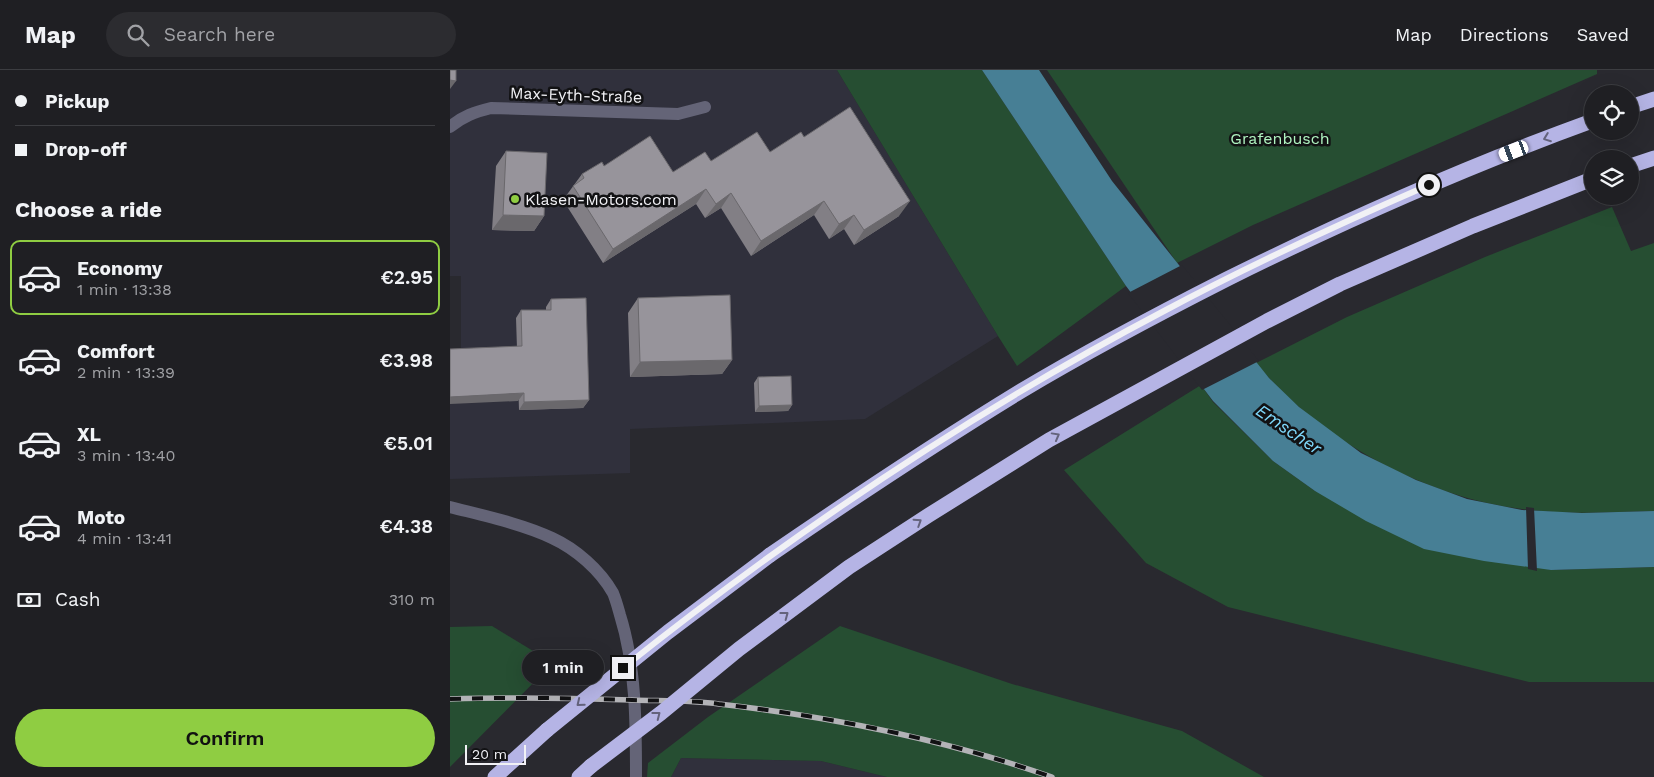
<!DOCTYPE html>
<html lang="en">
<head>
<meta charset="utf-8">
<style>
	:root { --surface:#1f1f23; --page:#2c2c30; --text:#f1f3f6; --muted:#a1a2a6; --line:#3c3d41; --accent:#8fcd42 }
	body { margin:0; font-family:"Work Sans",sans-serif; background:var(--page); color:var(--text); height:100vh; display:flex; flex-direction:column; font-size:19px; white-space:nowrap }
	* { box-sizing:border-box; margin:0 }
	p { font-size:16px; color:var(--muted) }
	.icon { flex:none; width:28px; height:28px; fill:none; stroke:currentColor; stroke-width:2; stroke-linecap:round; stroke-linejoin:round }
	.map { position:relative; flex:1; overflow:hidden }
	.side { display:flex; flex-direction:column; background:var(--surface); width:450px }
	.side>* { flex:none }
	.guide { display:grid; align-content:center; height:110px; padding:0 15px; background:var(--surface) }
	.buttons { position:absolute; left:1134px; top:15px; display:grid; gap:10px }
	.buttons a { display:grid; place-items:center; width:55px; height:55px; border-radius:50%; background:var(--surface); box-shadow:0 5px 20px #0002,0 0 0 1px var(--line); font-size:25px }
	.scale { position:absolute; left:15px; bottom:12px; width:61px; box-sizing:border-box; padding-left:5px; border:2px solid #f1f1f5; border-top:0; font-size:14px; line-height:18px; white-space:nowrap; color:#f1f1f5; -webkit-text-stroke:4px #121214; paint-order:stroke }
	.end { position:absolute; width:22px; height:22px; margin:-11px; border:6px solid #f1f1f5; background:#111; box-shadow:0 0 0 2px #111 }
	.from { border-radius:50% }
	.bubble { position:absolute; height:35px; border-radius:18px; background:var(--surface); box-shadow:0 5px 20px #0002,0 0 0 1px var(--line); font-size:16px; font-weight:600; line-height:35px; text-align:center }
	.car { position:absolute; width:15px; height:30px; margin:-15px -8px; border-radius:6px; box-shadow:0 0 4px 1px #0007; background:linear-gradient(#fff 24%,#345 0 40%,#fff 0 76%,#345 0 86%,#fff 0) }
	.guide b { display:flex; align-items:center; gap:18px; height:48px; font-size:19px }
	.guide b+b { border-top:1px solid var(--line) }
	.guide i { width:12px; height:12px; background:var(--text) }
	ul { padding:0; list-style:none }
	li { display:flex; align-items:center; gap:15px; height:75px; margin:0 10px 8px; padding:0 5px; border:2px solid transparent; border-radius:10px }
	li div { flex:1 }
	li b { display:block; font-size:19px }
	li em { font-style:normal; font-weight:600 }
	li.current { border-color:var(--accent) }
	li>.icon { width:45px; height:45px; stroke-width:1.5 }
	h2 { padding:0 15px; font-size:22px; line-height:60px }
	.pay { display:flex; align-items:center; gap:12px; height:55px; padding:0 15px; font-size:19px }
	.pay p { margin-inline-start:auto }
	.button { display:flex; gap:10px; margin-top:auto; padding:10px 15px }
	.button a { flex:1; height:58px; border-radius:30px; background:var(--accent); color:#111; font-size:20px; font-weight:600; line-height:58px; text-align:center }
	header { display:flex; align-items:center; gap:30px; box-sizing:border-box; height:70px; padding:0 25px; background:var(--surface); border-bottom:1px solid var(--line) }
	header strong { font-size:24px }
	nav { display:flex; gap:28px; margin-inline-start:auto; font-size:18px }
	.search { width:350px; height:45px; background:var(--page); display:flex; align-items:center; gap:12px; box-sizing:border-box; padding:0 18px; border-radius:28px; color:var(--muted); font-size:19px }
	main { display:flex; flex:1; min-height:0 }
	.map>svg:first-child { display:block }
</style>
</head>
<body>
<header>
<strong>Map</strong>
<div class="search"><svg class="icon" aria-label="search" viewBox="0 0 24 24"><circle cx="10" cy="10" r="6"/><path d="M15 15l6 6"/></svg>Search here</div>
<nav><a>Map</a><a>Directions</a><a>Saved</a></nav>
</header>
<main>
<section class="side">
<div class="guide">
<b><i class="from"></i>Pickup</b>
<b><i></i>Drop-off</b>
</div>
<h2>Choose a ride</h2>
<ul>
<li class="current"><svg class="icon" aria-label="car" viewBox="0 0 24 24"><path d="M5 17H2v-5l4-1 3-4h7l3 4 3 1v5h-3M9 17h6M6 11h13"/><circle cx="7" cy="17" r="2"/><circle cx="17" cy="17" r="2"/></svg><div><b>Economy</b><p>1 min · 13:38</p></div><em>€2.95</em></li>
<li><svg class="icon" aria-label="car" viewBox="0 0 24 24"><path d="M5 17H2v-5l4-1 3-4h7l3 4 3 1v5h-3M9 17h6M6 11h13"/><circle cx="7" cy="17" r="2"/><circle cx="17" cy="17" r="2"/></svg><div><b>Comfort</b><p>2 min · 13:39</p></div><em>€3.98</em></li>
<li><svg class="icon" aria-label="car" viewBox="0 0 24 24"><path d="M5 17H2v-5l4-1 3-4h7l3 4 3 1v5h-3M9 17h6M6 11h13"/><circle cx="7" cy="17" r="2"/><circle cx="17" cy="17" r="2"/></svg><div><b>XL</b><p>3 min · 13:40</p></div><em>€5.01</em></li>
<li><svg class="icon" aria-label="car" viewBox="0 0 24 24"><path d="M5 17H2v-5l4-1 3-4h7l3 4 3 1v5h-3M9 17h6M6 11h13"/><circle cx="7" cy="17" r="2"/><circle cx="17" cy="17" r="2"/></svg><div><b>Moto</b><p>4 min · 13:41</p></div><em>€4.38</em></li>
</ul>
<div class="pay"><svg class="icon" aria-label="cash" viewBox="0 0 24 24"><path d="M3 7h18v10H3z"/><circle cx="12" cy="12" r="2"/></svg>Cash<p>310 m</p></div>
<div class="button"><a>Confirm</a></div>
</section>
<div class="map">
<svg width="1204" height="707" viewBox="0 0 1204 707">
	<rect width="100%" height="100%" fill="#29292f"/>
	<path fill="#30303c" d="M0 0H387L548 266 415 349 180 359V403L0 409V286L11 285V206H0Z
		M231 688 371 691 437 707H221Z"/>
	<path fill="#264e32" d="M387 0H532L676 216 567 296 548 266Z
		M597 0H1147V4L803 155 727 193Z
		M1162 137 1181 181 1204 173V441C1160 442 1115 445 1072 439 974 427 868 369 806 293L897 247 1035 187Z
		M751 315 763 332 823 391 865 421 1101 500 1204 497V612H1079L778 537 696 493 614 400Z
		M42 556 103 593 0 697V557Z
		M390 556 562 614 732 661 814 707H437L371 691 231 688 221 707H197L198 693 258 647Z"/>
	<path fill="#477f95" d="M532 0H589L662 111 819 308 849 337 911 383 966 410 1017 429 1072 440 1132 443 1204 441V497L1101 500 1034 491 974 479 916 451 865 421 823 391 763 331 676 216Z"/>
	<path fill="#29292f" d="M732 195 809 291 752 320 678 223Z
		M1076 437 1084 438 1087 501 1078 499Z"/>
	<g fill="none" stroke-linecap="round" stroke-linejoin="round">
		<path stroke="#646477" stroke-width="12" d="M0 57C13 46 25 42 41 38L228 44 255 37
			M0 437C31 445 73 454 102 468 126 479 150 500 163 523 166 530 168 538 170 545 186 596 186 653 186 707"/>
		<path stroke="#b5b4e5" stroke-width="15" d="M1180 37 1204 29
			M1180 96 1204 88
			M320 485C403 428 486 373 571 321 638 281 708 244 777 209 896 150 1018 96 1142 51
			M45 707 97 660
			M129 707 141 696"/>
		<g stroke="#b3b3b7" stroke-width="5.5">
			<path id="rail" d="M0 629C61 627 121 628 182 630 211 631 241 630 269 634 384 647 493 669 602 707"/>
		</g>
		<use href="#rail" stroke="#121214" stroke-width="4" stroke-dasharray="11" stroke-linecap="butt"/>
		<path stroke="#b5b4e5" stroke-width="15" d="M97 660 218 562 320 485
			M141 696 211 643 289 579 399 497 479 445 599 370 817 251 890 214 1023 156 1142 109"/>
	</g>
	<path fill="#827f85" d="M354 67 449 146 404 175 394 159 379 169 364 145 301 186 271 138 255 148 246 134 153 193 113 130 132 104 154 96 223 102 261 91 320 82Z
		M56 81 94 146 84 161 42 160 46 96Z
		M188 228 282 290 272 304 180 307 178 243Z
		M101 229 139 330 133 338 69 340 66 248 71 240H96V237Z
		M308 307 342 335 338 341 305 342 304 313Z"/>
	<path fill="#6a686c" d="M0 10 6 11 0 19Z
		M256 119 246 134 153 193 163 179Z
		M281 123 271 138 255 148 266 134Z
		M374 131 364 145 301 186 311 171Z
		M460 131 449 146 404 175 414 160Z
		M53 145 94 146 84 161 42 160Z
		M404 145 394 159 379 169 389 154Z
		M282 290 272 304 180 307 190 292Z
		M74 323 68 331 0 334V327Z
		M139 330 133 338 69 340 74 332Z
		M342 335 338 341 305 342 309 336Z"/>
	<path fill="#97949b" stroke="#6a686c" d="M0 0H6V11L0 10Z
		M400 37 460 131 414 160 404 145 389 154 374 131 311 171 281 123 266 134 256 119 163 179 123 116 134 108 132 104 152 92 154 96 200 66 223 102 255 82 261 91 307 62 320 82 351 62 354 67Z
		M56 81 97 83 94 146 53 145Z
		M280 225 282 290 190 292 188 228Z
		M136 228 139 330 74 332V323L0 327V279L72 276 71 240H101V229Z
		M341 306 342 335 309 336 308 307Z"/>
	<defs><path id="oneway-chevron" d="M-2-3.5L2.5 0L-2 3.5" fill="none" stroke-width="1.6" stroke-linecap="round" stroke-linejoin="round" transform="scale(1.25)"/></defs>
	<g stroke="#64637c">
		<use href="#oneway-chevron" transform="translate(1097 68) rotate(159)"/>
		<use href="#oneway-chevron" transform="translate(606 366) rotate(-29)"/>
		<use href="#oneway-chevron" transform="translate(468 452) rotate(-33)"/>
		<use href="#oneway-chevron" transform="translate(335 545) rotate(-37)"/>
		<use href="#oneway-chevron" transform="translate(130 633) rotate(141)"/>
		<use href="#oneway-chevron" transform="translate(207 645) rotate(-38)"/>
	</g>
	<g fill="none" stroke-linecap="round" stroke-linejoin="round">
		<path stroke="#f1f1f5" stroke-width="6" d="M173 598C342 463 522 342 714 241 800 195 889 154 979 115"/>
	</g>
	<circle fill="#8fcd42" stroke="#121214" stroke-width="2" cx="65" cy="129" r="5"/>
	<g text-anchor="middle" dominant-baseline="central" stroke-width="5" stroke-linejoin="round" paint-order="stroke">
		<g font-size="16" fill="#f1f1f5" stroke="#121214">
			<text transform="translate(126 25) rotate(2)">Max-Eyth-Straße</text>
		</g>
		<g font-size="16" fill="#aff3c0" stroke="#121214">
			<text x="830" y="68">Grafenbusch</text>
		</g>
		<g font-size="16" fill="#f1f1f5" stroke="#121214" text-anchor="start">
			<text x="75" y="129">Klasen-Motors.com</text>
		</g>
		<g font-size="18" font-style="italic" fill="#7ed7fa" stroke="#121214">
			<text transform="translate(839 359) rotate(34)">Emscher</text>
		</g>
	</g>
</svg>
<div class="buttons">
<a><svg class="icon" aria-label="locate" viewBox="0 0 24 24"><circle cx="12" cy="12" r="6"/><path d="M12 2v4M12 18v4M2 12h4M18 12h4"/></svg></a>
<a><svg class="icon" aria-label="layers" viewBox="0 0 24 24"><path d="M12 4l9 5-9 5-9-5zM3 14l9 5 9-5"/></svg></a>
</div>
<div class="scale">20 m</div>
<i class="end from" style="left:979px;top:115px"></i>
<i class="end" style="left:173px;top:598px"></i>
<div class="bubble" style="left:72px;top:580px;width:82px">1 min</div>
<i class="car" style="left:1064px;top:81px;rotate:249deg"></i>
</div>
</main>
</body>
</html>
